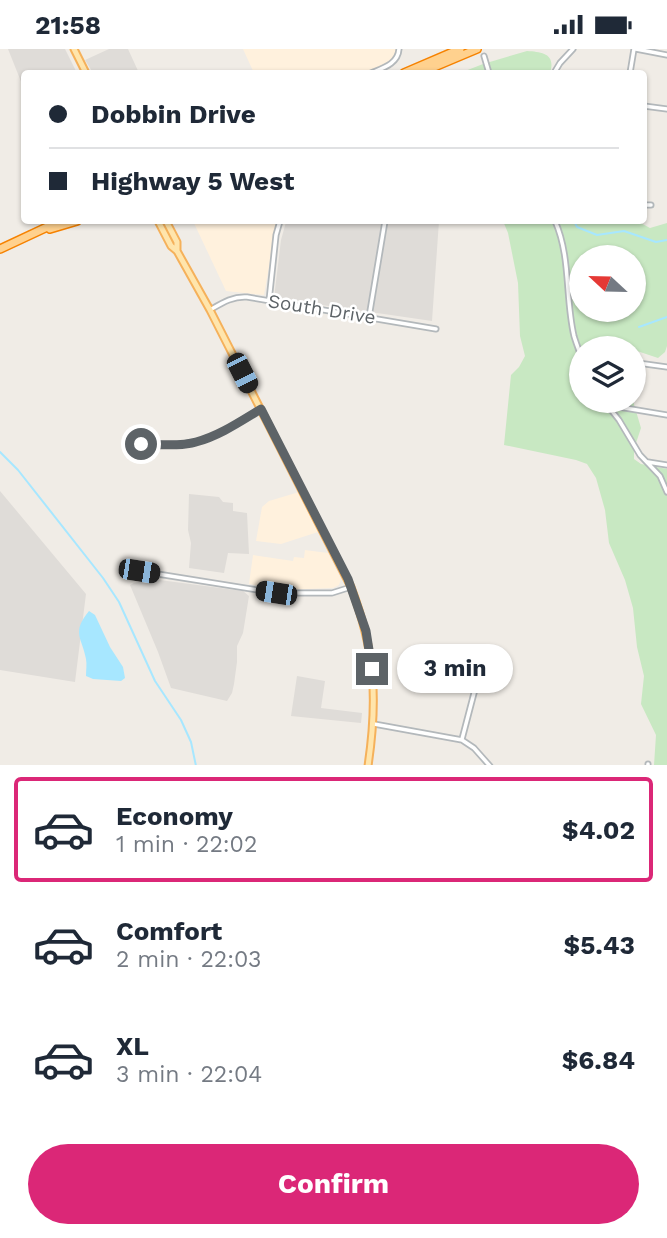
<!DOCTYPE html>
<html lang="en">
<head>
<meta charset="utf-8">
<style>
	:root { --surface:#fff; --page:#f6f6f7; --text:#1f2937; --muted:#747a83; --line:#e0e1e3; --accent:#db2777 }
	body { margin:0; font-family:"Work Sans",sans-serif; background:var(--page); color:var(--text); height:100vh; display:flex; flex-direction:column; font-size:26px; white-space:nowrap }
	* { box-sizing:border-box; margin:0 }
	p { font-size:23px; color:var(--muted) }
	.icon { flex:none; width:38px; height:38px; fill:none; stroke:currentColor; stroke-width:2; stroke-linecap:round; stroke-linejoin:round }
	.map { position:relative; height:716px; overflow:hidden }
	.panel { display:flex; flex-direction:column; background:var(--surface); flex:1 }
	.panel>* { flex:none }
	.top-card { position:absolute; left:21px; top:21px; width:626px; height:154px; border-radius:7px; box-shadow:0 2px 5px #0004; display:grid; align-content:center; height:154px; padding:0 28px; background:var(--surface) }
	.needle { width:46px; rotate:292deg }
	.fabs { position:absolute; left:569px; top:196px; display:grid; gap:14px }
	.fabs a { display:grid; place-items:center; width:77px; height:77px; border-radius:50%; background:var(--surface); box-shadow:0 2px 5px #0004; font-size:35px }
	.end { position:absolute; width:32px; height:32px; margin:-16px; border:9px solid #5d6367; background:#fff; box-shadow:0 0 0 4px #fff }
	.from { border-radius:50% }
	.bubble { position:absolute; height:49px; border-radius:24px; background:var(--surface); box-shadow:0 2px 5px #0004; font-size:23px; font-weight:700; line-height:49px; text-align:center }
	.car { position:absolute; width:21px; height:42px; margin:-21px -10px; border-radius:9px; box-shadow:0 0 5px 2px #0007; background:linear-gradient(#222 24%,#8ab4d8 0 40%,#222 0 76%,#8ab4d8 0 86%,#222 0) }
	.top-card b { display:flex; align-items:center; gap:24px; height:66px; font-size:26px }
	.top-card b+b { border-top:2px solid var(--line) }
	.top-card i { width:18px; height:18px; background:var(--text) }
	ul { padding:12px 0 0; list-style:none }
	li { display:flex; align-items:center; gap:21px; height:105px; margin:0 14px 10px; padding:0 14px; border:4px solid transparent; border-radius:7px }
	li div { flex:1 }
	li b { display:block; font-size:26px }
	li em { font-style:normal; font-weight:700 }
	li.on { border-color:var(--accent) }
	li>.icon { width:63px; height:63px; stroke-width:1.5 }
	.action { display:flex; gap:14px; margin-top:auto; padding:14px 28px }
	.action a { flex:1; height:80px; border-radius:42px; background:var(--accent); color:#fff; font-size:28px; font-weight:700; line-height:80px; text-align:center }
	.status { display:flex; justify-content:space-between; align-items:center; height:49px; padding:0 35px; background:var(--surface); direction:ltr }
	.status svg { height:19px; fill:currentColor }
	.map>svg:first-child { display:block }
</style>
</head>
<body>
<div class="status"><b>21:58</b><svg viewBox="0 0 49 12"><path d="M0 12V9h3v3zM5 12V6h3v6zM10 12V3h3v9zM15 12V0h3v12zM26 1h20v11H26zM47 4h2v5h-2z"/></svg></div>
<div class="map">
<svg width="667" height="717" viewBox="0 0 667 717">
	<rect width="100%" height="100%" fill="#f0ece6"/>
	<path fill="#fff1dd" d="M243 0H398L395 7 390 13 372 22 356 24H254Z
		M193 172H277L264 246 226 242Z
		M299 443 318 483 281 495 256 492 262 458 269 452Z
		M305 501 328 504 341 530 339 536 333 539 283 541 249 535 253 506 293 512 294 508 304 509Z"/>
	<path fill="#dfdcd8" d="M8 0H65L77 24H24V40Z
		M109 0H128L139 24H93L85 11Z
		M284 172H439L432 272 274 249 281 191 286 173Z
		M0 442 86 545 75 633 0 621Z
		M189 445 219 448 223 453 233 454V462L247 464 249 505 228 504 224 524 189 519 191 494 188 481Z
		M152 530 243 542 249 547 243 584 237 597V613L234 635 232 644 227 652 171 639 158 603 130 536 134 534Z
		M297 627 325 632 321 659 362 664 361 674 291 667Z"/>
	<path fill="#c8e8c2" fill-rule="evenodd" d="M527 2C543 3 556 5 550 24H460L483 15Z
		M503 172H637L650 179 667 174V297L665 303 658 309 634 301V299H581V352H633L641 379 634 400V410L641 415 667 420V716H654L656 686 641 655 644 627 637 598 633 559 625 531 609 494 605 461 596 429 587 415 576 411 504 396 511 326 519 318 525 307 520 287 518 234 508 184ZM581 208H634V261H581Z"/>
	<path fill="#a7e7ff" d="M89 562 95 566 110 598 123 618 125 629 121 632 93 630 86 627C86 621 87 615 86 610 82 588 71 584 89 562Z"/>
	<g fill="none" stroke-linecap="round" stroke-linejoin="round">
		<path stroke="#a7e7ff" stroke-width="2" d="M574 172 577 178 597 186 624 182 656 193 667 191
			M639 278 667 268
			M0 403 18 421 103 529 119 553 155 632 181 671 191 693 196 717"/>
		<g stroke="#b3b8bb" stroke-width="7">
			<path id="minor" d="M636 0 667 6
				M484 7 489 24
				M371 24C383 19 398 15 399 0
				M554 24 560 14 573 0
				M630 24 634 0
				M644 57 667 60
				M644 156H651
				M555 172C571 208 565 249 574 287 576 294 579 301 581 308
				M269 252 276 186 280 172
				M210 261C222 254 233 247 247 248L436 280
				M369 268 385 172
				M638 314 667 318
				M604 352 619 371 640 406 660 427 667 443
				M607 356 667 366
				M141 395C158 395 178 397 196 393 218 388 240 372 260 360
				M648 413 667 416
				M139 522 276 544H332L351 538
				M374 675 462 691 474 699 490 717
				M462 690 479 625
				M648 717V715"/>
		</g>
		<g stroke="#f5b15b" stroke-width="9">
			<path id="major" d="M74 0 86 24
				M158 172 171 197 177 202 210 261 351 538C375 601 378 650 368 717
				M166 172 177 193V202"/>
		</g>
		<g stroke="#f68200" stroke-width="10">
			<path id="highway" d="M404 24 460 0
				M420 24 477 0
				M50 180 77 172
				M0 200 60 172"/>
		</g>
		<use href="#minor" stroke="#fff" stroke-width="3.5"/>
		<use href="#major" stroke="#ffe5ac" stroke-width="5"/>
		<use href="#highway" stroke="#ffd18e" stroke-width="7"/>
	</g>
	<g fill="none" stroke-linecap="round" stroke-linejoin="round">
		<path stroke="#5d6367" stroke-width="9" d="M141 395C159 395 179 398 196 393 219 387 241 372 261 360L348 530 366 582 372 620"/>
	</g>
	<g text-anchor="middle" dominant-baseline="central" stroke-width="5" stroke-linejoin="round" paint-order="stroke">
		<g font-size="19" fill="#5d6367" stroke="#fff">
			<text transform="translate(322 260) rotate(9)">South Drive</text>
		</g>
	</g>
</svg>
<div class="fabs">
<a><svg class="needle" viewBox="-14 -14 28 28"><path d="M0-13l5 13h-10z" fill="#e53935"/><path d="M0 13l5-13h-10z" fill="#747a83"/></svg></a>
<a><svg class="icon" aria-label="layers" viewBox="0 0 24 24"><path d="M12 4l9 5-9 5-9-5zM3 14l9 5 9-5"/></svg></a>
</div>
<i class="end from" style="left:141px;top:395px"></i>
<i class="end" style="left:372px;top:620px"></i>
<div class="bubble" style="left:397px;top:595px;width:116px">3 min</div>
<i class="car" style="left:242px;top:324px;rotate:153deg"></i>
<i class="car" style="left:139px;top:522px;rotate:99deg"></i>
<i class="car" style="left:276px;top:544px;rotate:279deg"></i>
<div class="top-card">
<b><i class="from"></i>Dobbin Drive</b>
<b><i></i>Highway 5 West</b>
</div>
</div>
<section class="panel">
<ul>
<li class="on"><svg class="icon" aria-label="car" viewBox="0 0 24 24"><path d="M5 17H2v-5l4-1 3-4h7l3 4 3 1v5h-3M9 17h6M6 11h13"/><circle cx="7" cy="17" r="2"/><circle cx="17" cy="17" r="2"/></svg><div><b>Economy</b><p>1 min · 22:02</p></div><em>$4.02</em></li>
<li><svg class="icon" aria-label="car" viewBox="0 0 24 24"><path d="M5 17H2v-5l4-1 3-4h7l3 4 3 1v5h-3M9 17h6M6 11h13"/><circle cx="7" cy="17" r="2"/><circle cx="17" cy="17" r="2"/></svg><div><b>Comfort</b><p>2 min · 22:03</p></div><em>$5.43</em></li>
<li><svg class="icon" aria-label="car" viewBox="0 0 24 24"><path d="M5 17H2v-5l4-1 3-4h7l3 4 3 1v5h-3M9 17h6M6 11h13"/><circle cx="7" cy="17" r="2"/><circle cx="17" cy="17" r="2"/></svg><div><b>XL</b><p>3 min · 22:04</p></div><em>$6.84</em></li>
</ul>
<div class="action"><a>Confirm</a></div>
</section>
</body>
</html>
